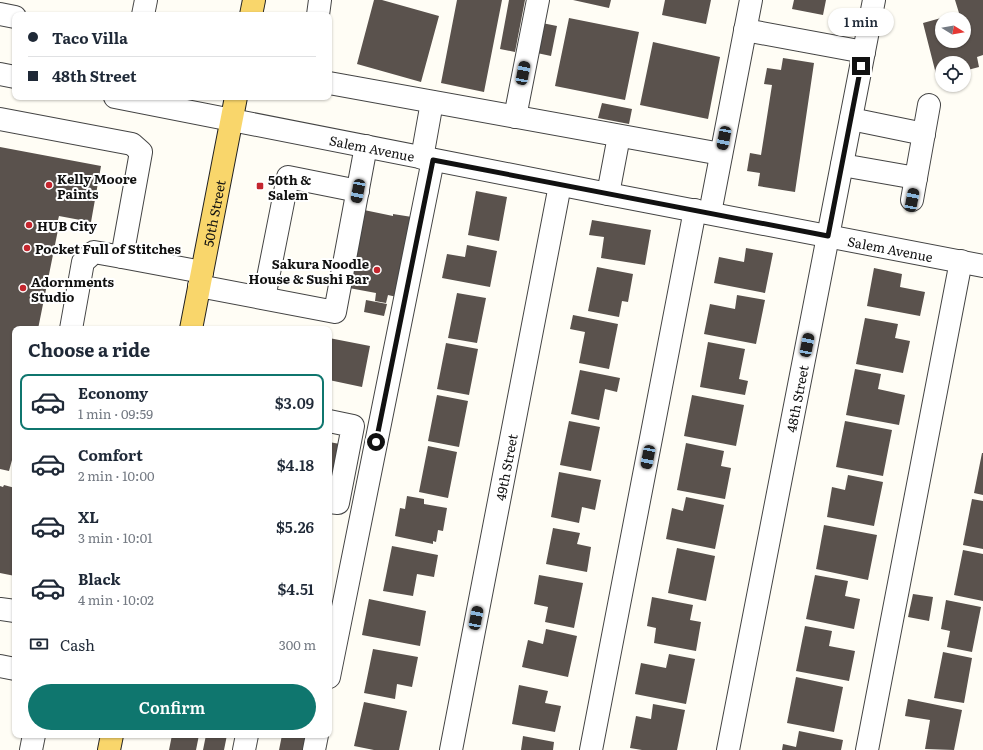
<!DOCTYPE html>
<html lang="en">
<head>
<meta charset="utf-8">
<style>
	:root { --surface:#fff; --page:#f6f6f7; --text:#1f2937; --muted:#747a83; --line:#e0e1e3; --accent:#0f766e }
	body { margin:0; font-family:Literata,serif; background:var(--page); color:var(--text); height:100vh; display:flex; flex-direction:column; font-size:15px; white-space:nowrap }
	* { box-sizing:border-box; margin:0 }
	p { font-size:13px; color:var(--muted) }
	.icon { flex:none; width:22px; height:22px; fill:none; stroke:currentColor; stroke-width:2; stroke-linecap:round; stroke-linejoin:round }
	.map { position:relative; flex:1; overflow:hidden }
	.panel { position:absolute; left:12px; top:326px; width:320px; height:412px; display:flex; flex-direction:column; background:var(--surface); border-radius:8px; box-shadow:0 1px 3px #0004 }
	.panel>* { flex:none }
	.banner { position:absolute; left:12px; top:12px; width:320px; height:88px; border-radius:8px; box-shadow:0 1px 3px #0004; display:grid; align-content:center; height:88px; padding:0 16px; background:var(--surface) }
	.needle { width:26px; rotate:101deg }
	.buttons { position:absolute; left:935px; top:12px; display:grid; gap:8px }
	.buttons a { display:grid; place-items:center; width:36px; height:36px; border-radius:50%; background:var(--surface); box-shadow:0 1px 3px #0004; font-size:20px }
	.end { position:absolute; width:18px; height:18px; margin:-9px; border:5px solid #111; background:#fff; box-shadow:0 0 0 2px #fff }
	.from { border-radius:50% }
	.bubble { position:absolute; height:28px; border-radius:14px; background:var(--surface); box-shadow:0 1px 3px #0004; font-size:13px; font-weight:600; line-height:28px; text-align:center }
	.car { position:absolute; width:12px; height:24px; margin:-12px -6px; border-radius:5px; box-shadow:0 0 3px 1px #0007; background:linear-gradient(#222 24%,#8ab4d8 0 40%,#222 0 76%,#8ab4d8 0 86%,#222 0) }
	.banner b { display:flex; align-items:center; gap:14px; height:38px; font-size:15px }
	.banner b+b { border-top:1px solid var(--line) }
	.banner i { width:10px; height:10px; background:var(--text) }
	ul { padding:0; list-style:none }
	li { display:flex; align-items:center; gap:12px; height:56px; margin:0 8px 6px; padding:0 8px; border:2px solid transparent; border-radius:8px }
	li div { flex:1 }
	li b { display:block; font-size:15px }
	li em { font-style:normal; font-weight:600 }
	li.selected { border-color:var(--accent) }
	li>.icon { width:36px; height:36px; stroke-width:1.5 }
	h2 { padding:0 16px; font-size:18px; line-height:48px }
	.pay { display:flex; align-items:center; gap:10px; height:44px; padding:0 16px; font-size:15px }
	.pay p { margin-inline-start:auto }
	.button { display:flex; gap:8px; margin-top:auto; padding:8px 16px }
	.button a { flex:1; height:46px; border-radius:24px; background:var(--accent); color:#fff; font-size:16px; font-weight:600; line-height:46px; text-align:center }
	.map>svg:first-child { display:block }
</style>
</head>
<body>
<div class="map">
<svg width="983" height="750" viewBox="0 0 983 750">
	<rect width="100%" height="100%" fill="#fffdf5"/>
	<path fill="#5a524d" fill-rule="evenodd" d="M374 0H382L439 16 421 82 357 64Z
		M457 0H502L484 92 441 83Z
		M509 0H525L515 52 500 49Z
		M573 0H611L609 8Z
		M665 0H711L706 24 662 15Z
		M794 0H826L823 15 792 9Z
		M955 0H983V55L977 57 979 67 964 71V63H942V77L937 78 923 23 959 13ZM942 19H964V41H942Z
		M569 18 639 32 625 100 555 86Z
		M542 23 557 26 551 56 537 53Z
		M653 42 720 57 708 119 640 105Z
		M783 58 814 63 795 192 758 186 760 173 747 171 750 153 761 155 772 85 764 84 767 68 781 70Z
		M602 103 632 109 629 124 598 118Z
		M0 147 101 166 91 222 59 216 58 220H60L38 329H15V449L9 471 0 469Z
		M476 191 507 197 499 241 468 235Z
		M364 210 393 216V214L412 217 397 297 388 295 386 303 375 301 376 293 349 288Z
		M592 220 651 230 645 265 601 258 604 237 589 235Z
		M467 245 497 251 490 287 442 278 447 254 465 257Z
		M746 248 773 253 765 293 714 283 719 257 744 262Z
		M597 267 633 274 628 302 622 301 619 317 588 311Z
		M874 268 902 274 900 287 925 292 920 316 867 306Z
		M457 293 486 298 477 343 448 338Z
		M737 295 765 300 756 344 704 334 710 304 735 309Z
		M366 300 387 304 384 316 364 312Z
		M573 315 618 324 609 369 579 363 585 332 570 329Z
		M865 318 898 324 895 338 910 341 903 373 856 364Z
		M329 338 370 346 362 387 329 380Z
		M708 342 745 349 739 379 748 381 745 395 700 387Z
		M446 343 478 349 469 395 437 389Z
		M855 369 881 374 878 389 905 395 899 425 846 415Z
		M580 370 620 378 617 392 605 389 599 420 571 414Z
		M437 395 468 401 459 447 428 441Z
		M692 395 744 405 736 446 684 436Z
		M569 421 600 427 591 471 560 465Z
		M845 421 892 430 883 476 836 467Z
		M329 442 340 444 331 489H329Z
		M686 443 724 451 721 466 731 468 725 499 677 490Z
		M428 446 457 452 448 498 419 492Z
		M982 453H983V495L974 493Z
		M559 472 601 480 595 510 582 507 579 523 551 517Z
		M848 475 883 482 874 526 827 517 832 487 845 490Z
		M4 485 15 488V576L0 573V486L3 487Z
		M407 496 424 499V504L447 508 443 531 438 530 436 542 433 541V544L395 536 400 508 405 509Z
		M686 497 724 505 715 549 666 539 672 508 683 511Z
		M972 499 983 501V549L963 545Z
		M824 525 877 535 868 580 816 569Z
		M553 528 580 533 577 544 591 547 587 572 546 564Z
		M392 546 438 555 434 577 417 574 413 596 383 591Z
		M677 548 715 556 706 601 668 593Z
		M963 550 983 554V601L954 595Z
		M539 575 583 583 574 628 545 622 548 607 534 604Z
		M815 575 848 581 845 596 860 599 854 629 806 619Z
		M913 594 933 597 929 621 908 617Z
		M652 597 693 605 690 620 701 622 696 651 654 643 656 628 647 626Z
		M369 599 426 611 420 646 362 635Z
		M946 600 981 607 972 652 947 647 950 631 941 629Z
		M805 626 832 631 829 646 855 651 849 681 796 671Z
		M546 629 577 636 568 677 522 667 528 640 543 644Z
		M373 649 418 657 412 687 397 684 395 699 364 693Z
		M943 652 972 658 964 703 934 698Z
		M669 654 695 659 686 704 635 694 641 663 666 668Z
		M796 677 843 687 834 732 787 723Z
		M519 685 548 691 545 703 561 706 555 732 512 724Z
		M908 699 962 710 954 750 925 749 930 720 905 716Z
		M364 702 407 711 399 750H374L354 746Z
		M653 704 685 710 677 750H642L630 748 636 716 651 719Z
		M799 731 843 740 841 750H782L783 744 796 747Z
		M172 735H199L196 750H169Z
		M206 735H227L224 750H203Z
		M282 735H312L309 750H279Z
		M523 736 554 742 553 750H521Z"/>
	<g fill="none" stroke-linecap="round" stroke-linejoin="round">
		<g stroke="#444" stroke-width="24">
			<g id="minor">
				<path d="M0 14 15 17"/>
				<path d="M143 15 146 0"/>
				<path d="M318 15 320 0"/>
				<path d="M745 30 864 52"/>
				<path d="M0 74 15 77"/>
				<path d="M329 83 721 154"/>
				<path id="s1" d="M115 97 608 194 983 266"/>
				<path d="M515 117 538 0"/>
				<path d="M0 119 132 144 141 152 122 257 202 272"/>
				<path d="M851 119 924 134"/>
				<path d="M422 158 432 102"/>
				<path d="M842 165 916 178"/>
				<path d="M608 194 619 136"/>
				<path d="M912 200 929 105"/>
				<path d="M710 213 751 0"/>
				<path d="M199 286 335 312 366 146"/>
				<path d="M264 298 288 177 358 191"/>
				<path d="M71 329 83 262 94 252 122 257"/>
				<path d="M329 421 353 426 338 503 329 502"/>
				<path d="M0 609 15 611"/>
				<path d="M0 666 15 669"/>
				<path d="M329 677 433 160"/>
				<path d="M31 750 34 735"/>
				<path d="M244 750 247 735"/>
				<path d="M314 750 317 735"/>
				<path id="s2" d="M451 750 560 185"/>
				<path d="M591 750 695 210"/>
				<path id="s3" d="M728 750 874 0"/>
				<path d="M867 750 961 261"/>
			</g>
		</g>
		<g stroke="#222" stroke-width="24">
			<g id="major">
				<path d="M251 15 254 0"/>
				<path id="s4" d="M191 329 236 97"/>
				<path d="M109 750 112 735"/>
			</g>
		</g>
		<use href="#minor" stroke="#fff" stroke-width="22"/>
		<use href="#major" stroke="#f9d66b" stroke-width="22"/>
	</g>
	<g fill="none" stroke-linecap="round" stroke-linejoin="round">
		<path stroke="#111" stroke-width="5" d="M376 442 433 160 828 236 861 66"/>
	</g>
	<g fill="#c4262e" stroke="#fff" stroke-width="1.5">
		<circle cx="49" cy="185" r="4"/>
		<rect x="256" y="182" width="8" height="8" rx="2"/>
		<circle cx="29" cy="225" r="4"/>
		<circle cx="27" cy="248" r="4"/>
		<circle cx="377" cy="270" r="4"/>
		<circle cx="23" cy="288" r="4"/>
	</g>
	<g text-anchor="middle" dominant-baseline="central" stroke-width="4" stroke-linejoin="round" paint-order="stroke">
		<g font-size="13" fill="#111" stroke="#fff">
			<text stroke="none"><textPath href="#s1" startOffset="262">Salem Avenue</textPath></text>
			<text stroke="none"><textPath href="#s4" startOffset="118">50th Street</textPath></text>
			<text stroke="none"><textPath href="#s1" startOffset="790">Salem Avenue</textPath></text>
			<text stroke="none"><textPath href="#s3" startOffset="358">48th Street</textPath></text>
			<text stroke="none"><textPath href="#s2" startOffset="288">49th Street</textPath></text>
		</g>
		<g font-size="13" font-weight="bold" fill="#111" stroke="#fff" text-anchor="start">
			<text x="57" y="178">Kelly Moore<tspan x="57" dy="15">Paints</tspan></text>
			<text x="268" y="179">50th &amp;<tspan x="268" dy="15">Salem</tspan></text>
			<text x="37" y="225">HUB City</text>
			<text x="35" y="248">Pocket Full of Stitches</text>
			<text x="369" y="263" text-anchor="end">Sakura Noodle<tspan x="369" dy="15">House &amp; Sushi Bar</tspan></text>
			<text x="31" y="281">Adornments<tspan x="31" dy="15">Studio</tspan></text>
		</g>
	</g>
</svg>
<div class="buttons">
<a><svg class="needle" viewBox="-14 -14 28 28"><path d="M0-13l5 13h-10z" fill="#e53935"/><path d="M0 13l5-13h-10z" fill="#747a83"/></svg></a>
<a><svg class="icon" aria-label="locate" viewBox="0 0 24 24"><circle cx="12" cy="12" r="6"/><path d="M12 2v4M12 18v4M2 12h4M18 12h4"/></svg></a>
</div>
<i class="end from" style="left:376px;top:442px"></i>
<i class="end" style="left:861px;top:66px"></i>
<div class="bubble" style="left:828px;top:8px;width:66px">1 min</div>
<i class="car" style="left:523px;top:73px;rotate:11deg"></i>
<i class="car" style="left:724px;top:138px;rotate:191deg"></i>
<i class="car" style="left:358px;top:191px;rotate:191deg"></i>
<i class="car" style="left:912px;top:200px;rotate:11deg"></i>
<i class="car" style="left:807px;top:345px;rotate:11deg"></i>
<i class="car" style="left:648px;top:457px;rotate:191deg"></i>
<i class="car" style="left:476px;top:618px;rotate:11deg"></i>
<div class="banner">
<b><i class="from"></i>Taco Villa</b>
<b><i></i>48th Street</b>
</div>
<section class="panel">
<h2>Choose a ride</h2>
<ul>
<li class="selected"><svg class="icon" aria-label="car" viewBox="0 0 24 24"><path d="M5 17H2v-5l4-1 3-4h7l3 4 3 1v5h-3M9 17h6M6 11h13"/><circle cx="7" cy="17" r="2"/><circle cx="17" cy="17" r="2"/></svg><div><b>Economy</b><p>1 min · 09:59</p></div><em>$3.09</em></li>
<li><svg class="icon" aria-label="car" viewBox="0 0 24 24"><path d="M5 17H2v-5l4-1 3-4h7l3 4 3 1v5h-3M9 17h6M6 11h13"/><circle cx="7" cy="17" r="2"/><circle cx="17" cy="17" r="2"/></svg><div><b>Comfort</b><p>2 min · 10:00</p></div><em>$4.18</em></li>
<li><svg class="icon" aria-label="car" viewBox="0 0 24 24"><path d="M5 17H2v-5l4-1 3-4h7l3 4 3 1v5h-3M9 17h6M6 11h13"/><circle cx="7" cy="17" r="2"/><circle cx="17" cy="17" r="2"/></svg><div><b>XL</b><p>3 min · 10:01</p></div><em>$5.26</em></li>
<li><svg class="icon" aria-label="car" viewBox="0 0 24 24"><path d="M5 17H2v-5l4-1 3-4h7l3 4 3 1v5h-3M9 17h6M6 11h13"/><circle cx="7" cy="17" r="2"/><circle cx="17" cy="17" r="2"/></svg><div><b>Black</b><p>4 min · 10:02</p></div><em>$4.51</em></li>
</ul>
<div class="pay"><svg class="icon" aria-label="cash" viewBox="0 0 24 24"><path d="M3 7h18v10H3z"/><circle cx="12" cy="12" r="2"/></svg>Cash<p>300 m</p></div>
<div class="button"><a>Confirm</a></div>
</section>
</div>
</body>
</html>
